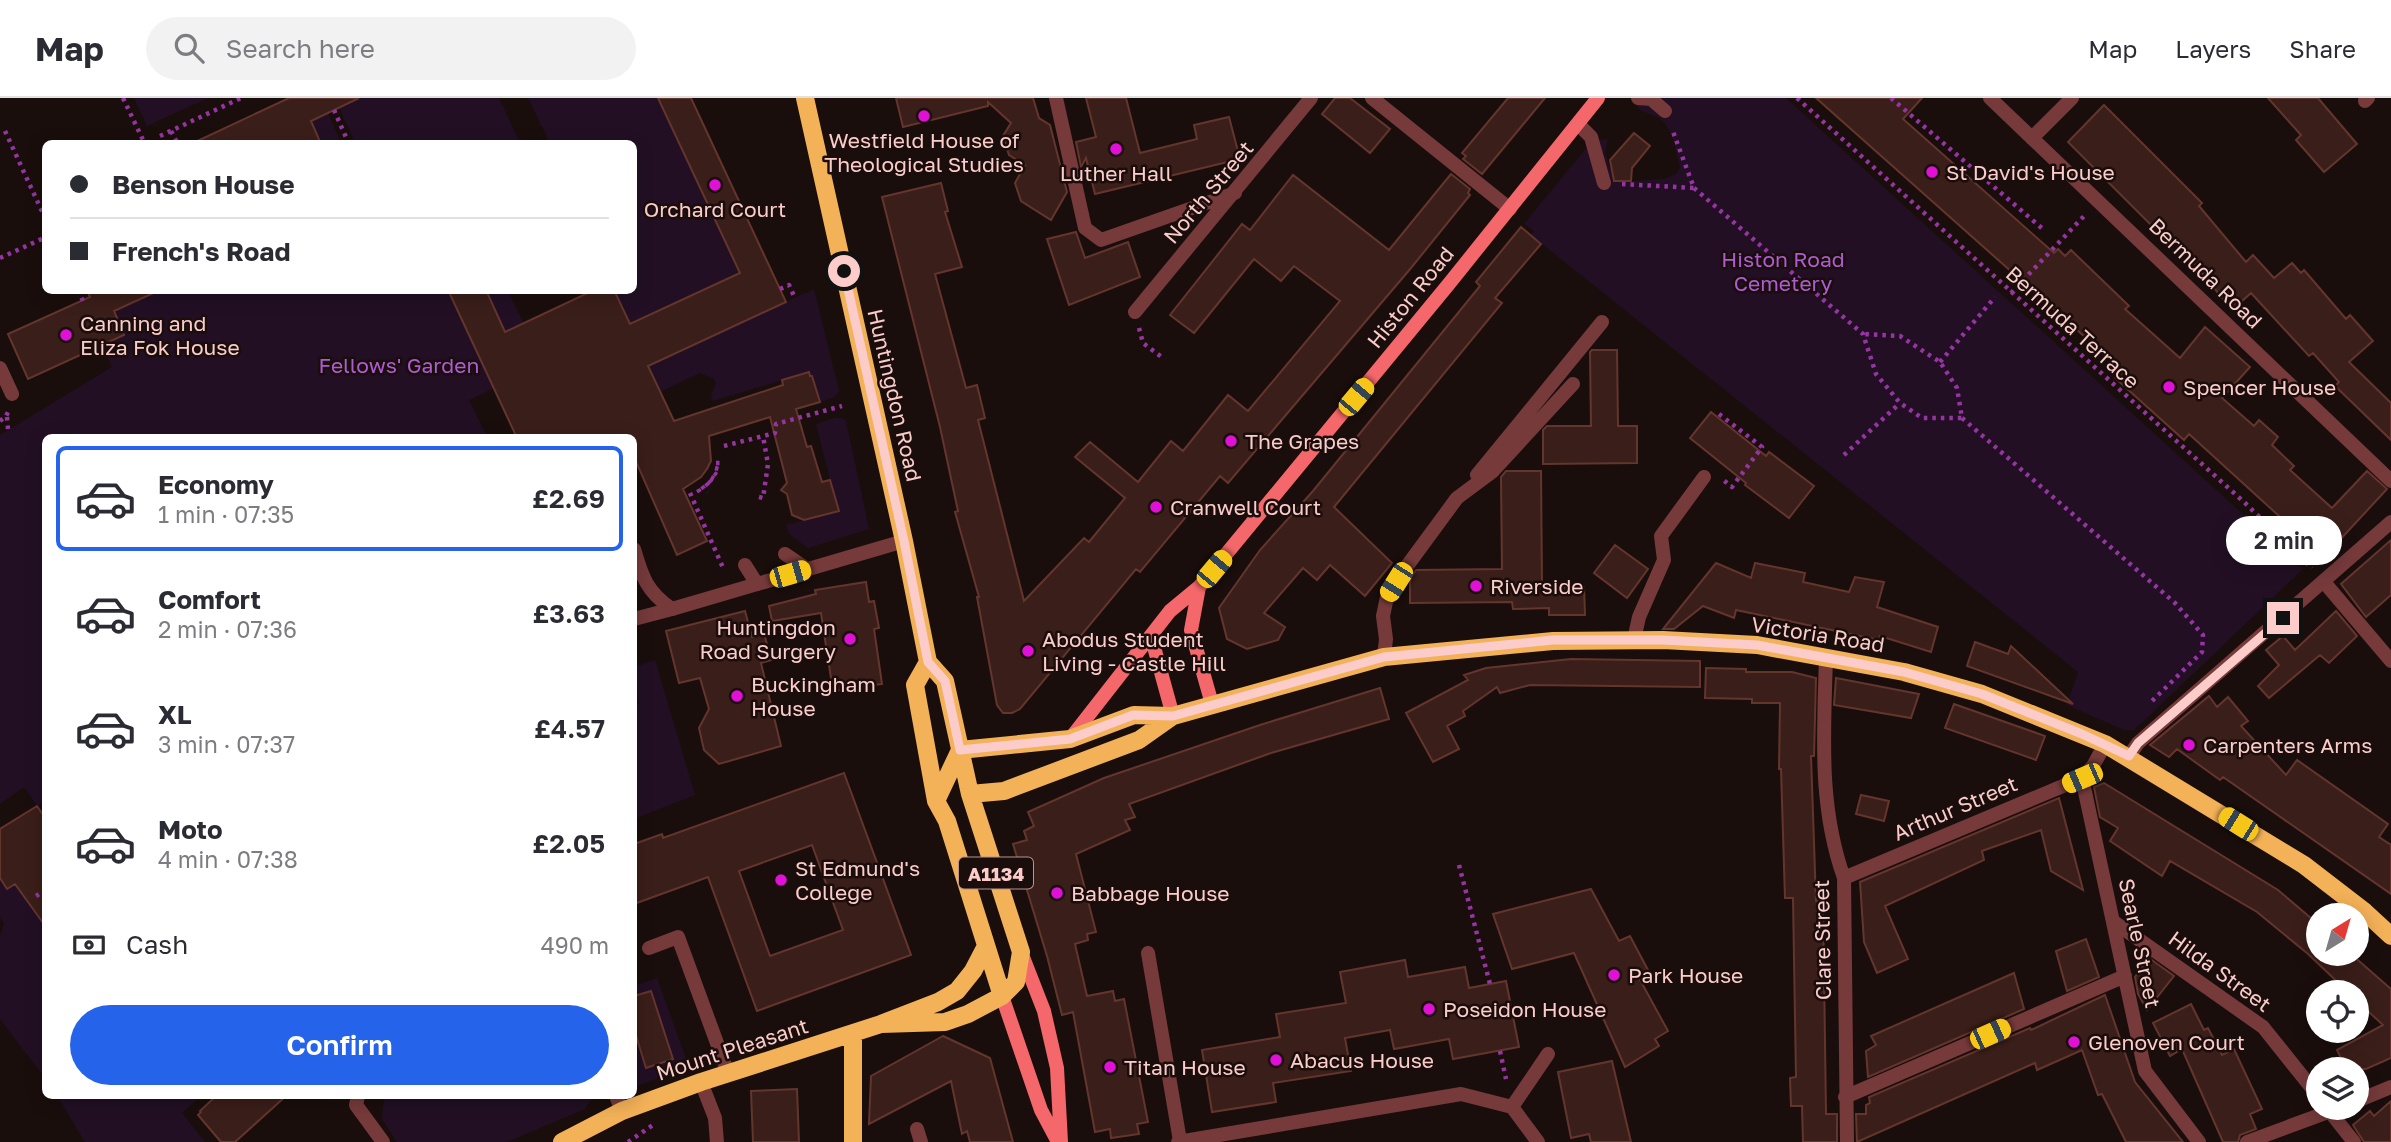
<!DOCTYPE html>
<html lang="en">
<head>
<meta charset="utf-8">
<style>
	:root { --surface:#fff; --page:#f2f2f3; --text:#2b2b33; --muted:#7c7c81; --line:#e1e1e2; --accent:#2563eb }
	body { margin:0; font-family:"Golos Text",sans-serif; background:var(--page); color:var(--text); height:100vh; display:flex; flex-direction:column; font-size:26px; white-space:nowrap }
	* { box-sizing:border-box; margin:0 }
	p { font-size:23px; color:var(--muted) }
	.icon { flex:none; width:38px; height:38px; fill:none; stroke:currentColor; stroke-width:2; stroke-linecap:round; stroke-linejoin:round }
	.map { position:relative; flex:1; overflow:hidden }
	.details { position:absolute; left:42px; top:336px; width:595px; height:665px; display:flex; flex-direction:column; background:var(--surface); border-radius:10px; box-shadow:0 4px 18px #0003 }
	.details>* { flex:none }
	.hud { position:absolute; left:42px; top:42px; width:595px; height:154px; border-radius:10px; box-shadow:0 4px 18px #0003; display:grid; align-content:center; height:154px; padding:0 28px; background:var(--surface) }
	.needle { width:46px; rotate:37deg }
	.buttons { position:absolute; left:2306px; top:805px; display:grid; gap:14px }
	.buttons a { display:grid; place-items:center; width:63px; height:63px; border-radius:50%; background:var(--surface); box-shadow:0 4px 18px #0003; font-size:35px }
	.end { position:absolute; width:32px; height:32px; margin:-16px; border:9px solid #fbccc9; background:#111; box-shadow:0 0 0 4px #111 }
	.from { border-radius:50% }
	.bubble { position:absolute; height:49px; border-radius:24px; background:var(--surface); box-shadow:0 4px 18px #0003; font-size:23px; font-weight:600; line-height:49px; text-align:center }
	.car { position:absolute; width:21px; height:42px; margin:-21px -10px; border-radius:9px; box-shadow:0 0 5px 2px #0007; background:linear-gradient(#f5c518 24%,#345 0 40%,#f5c518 0 76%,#345 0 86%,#f5c518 0) }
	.hud b { display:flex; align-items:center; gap:24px; height:66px; font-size:26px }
	.hud b+b { border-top:2px solid var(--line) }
	.hud i { width:18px; height:18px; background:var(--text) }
	ul { padding:12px 0 0; list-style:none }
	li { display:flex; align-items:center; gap:21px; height:105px; margin:0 14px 10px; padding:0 14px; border:4px solid transparent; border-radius:10px }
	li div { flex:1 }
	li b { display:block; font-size:26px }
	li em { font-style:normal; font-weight:600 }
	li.current { border-color:var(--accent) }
	li>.icon { width:63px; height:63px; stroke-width:1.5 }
	.pay { display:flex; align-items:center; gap:18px; height:77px; padding:0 28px; font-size:26px }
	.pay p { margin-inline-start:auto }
	.primary-button { display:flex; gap:14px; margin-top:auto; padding:14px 28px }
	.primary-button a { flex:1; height:80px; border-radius:42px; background:var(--accent); color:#fff; font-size:28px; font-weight:600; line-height:80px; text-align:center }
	header { display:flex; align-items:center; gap:42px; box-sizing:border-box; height:98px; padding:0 35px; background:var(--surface); border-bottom:2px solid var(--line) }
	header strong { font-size:33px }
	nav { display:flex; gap:38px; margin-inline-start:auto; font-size:24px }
	.search { width:490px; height:63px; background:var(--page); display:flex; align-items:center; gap:18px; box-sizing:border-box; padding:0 24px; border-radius:38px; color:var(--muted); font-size:26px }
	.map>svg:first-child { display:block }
</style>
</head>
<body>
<header>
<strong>Map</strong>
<div class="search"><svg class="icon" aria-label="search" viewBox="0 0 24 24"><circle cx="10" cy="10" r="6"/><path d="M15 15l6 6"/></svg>Search here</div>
<nav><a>Map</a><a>Layers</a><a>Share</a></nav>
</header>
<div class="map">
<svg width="2391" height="1044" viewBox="0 0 2391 1044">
	<rect width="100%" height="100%" fill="#1a0e0c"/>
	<path fill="#220f24" d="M134 0H208L147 28Z
		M353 0H499L520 45H355L338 7Z
		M528 0H658L740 175 630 226 614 193 634 192V46L550 45Z
		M1631 0H1786L2303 471 2134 632H2124L2067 607 2078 574 1531 137 1534 133 1524 126 1592 43 1608 41 1605 54 1613 81 1617 84 1664 81 1676 76 1680 69C1676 53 1673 27 1657 19 1641 11 1642 17 1631 0Z
		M328 15 341 45H313L319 42 311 23Z
		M814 191 839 293 835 299 820 304 813 278 809 274 713 303 711 297 716 285 713 280 700 275 660 294 648 268Z
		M160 193H448L494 290 469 302 487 339 46 340V702L37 708 24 689 0 706V337L112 269 102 247 124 237 114 213Z
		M486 193H508L524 226 505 235Z
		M834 320H842L846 323 869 431 808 450 789 436 786 427 838 413 816 326Z
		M655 562 695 697 634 721V608L639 606 634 584V569Z
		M0 780 7 791 24 781 31 809 41 822 45 820V980L0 921V837L4 826 0 819Z
		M657 880 689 969 634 989V931L646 970 673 961 651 893 634 898V888Z
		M57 998H201L182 1015 205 1044H85Z
		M384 998H593L585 1011 507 1044H397L382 1021Z"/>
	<path fill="#3a1e19" stroke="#64352d" stroke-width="2" fill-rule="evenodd" d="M289 0H359L311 23 321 46H191Z
		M658 0H691L786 204 648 268 674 323 783 287 782 282 809 274 810 278H812L820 304 796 311 807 349 811 348 822 384 830 382 839 413 804 422 792 417 787 396 781 392 787 385 770 319 709 338 711 363 707 371 701 379 683 391 707 443 677 457 634 359V340H517L448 192H486L505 234 594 192H614L630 226 740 175Z
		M896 0H1033L1039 20 1050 27 1067 94 1051 122 1021 103 1015 85 1025 67 1009 57 1003 38 1011 25 988 4V8L903 29Z
		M1086 0H1126L1140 55 1197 41 1194 27 1229 19 1240 61 1095 96 1086 60 1081 69 1076 44 1096 39Z
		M1335 0H1350L1390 31 1370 55 1322 16Z
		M1508 0H1545L1482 76 1463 61 1466 58 1462 55Z
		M1816 0H1922L1903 21 2054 155 2058 151 2065 158 2071 152 2129 208 2125 211 2180 260 2205 229 2250 269 2222 300 2254 328 2259 322 2278 339 2272 347 2294 368 2290 372 2332 410 2367 373 2387 391 2324 459 2189 336 2184 342 2115 280 2122 272Z
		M2268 0H2318L2357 46 2324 74 2296 42 2301 37Z
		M2104 7 2202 105 2199 108 2246 164 2253 157 2274 180 2292 165 2301 175 2304 172 2346 221 2350 217 2373 243 2349 264 2391 305V342L2335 288 2339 284 2313 255 2309 258 2251 195 2232 212 2174 141 2169 145 2068 44Z
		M1634 35 1650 48 1632 70 1631 83H1614L1610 62Z
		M1451 76 1470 91 1468 95 1470 97 1411 170 1228 385 1220 378 1140 474 1136 471 1020 611 1012 615H1003L997 607 977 499H979L955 414 958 413 940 329 882 99 941 85 948 113 945 114 962 169 935 176 966 290 977 287 985 320 978 322 1024 503 1084 440 1089 444 1125 400 1075 359 1090 344 1138 384 1171 343 1183 353 1228 297 1248 313 1340 203 1294 168 1281 183 1254 161 1194 235 1170 217 1242 126 1250 132 1293 77 1389 152Z
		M1521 129 1541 146 1495 200 1502 205 1334 409 1392 465 1365 498 1330 467 1317 482 1303 470 1264 515 1285 529 1278 542 1247 551 1227 541 1219 510 1260 452 1313 393 1480 188 1476 184Z
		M1076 134 1085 160 1128 144 1140 179 1069 207 1047 141Z
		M87 192H160L114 213 124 237 28 281 8 236 90 199Z
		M1592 252H1617L1618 328H1637V365L1543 366V332L1547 328H1591L1590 254Z
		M1711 314 1766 358 1769 354 1814 388 1789 420 1745 387 1746 385 1690 340Z
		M1506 373H1541L1542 489H1584L1585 517H1549V510L1513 511 1512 504 1410 505V481L1416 472 1502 471 1501 379Z
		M2391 442V497L2366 519 2341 486Z
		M1615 447 1648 471 1627 500 1594 475Z
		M1716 465 1751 480 1755 465 1805 475 1803 484 1849 494 1855 479 1884 484 1877 509 1938 529 1931 554 1880 538 1879 542 1736 512 1734 520 1703 508 1674 531H1663Z
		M866 484 869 504 874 503 879 530 874 531 882 586 833 593 821 515 772 523 769 508 816 496 815 492Z
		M745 513 752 539 764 535 771 562 761 565 781 648 719 666 704 652 699 630 709 611 700 580 679 585 666 533Z
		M2336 513 2357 538 2329 565 2320 557 2269 600 2258 588 2279 567 2266 552 2283 538 2295 552Z
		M1975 544 2008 556 2011 548 2073 606 1967 568Z
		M1571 561 1700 563V589L1530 587 1500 595 1497 589 1463 613 1465 618 1447 628 1459 651 1433 664 1406 615 1468 582 1464 577 1486 570Z
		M1706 570 1746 571V574H1792L1816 580 1814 658H1811L1816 803H1823L1826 1016H1837V1044H1803L1802 1008H1791L1790 980 1796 979 1793 800H1785L1781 671H1779L1780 605H1752V601L1705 600Z
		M1836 580 1919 596 1911 620 1834 607Z
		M1380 590 1389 621 1271 655 1129 706 1135 719 1125 722 1130 732 1076 756 1096 834 1087 836 1088 842 1075 846 1087 898 1113 893 1115 903 1124 901 1148 1024 1137 1026 1139 1036 1111 1040 1110 1031 1095 1034 1073 914 1062 917 1047 858 1013 746 1027 742 1024 733 1034 728 1028 714 1104 680 1260 627Z
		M2209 598 2217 609 2228 599 2248 623 2241 628 2286 677 2297 662 2388 726 2379 739 2391 747V796L2223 679 2220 682 2177 651 2169 659 2150 647Z
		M1954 606 2045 638 2036 662 1945 630Z
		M844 675 911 857 757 913 708 779 634 806V746L662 736 663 740ZM812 747 843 832 770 858 739 773Z
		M2104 685 2278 792 2319 827V856H2351L2391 891V960L2366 971H2346L2337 952 2383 927 2357 903V894H2348L2308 856 2257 814 2170 763 2162 778 2110 743 2118 730 2100 719 2094 689Z
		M1861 697 1889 703 1884 723 1856 716Z
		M2059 700 2083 792 2051 773 2041 732 1982 753 1984 762 1885 808 1908 861 1877 875 1864 844 1860 784Z
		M37 708 46 721V829L15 786 7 791 0 780V731Z
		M1591 791 1619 843 1630 838 1649 874 1639 880 1668 933 1655 941 1659 948 1625 969 1574 855 1512 871 1493 816Z
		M2086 841 2099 879 2067 893 2056 853Z
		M2149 860 2174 878 2147 912 2138 896 2135 879Z
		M1405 862 1408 879 1465 869 1469 890 1506 883 1519 949 1453 961 1449 941 1394 951 1390 932 1345 940 1351 973 1273 985 1276 1004 1212 1014 1202 952 1280 939 1276 916 1346 905 1340 874Z
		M2014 875 2024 911 1868 979 1866 953 1876 947 1871 938Z
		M651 893 673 961 646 970 634 931V898Z
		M2105 897 2135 984 2183 1044H2126L2102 996 2098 997 2082 952 2037 972 2035 965 1857 1044 1856 1016H1866V1007L1870 1005 1869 999 2030 930 2031 932Z
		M2191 906 2204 932 2208 930 2222 957 2234 951 2262 1011 2250 1016 2256 1031 2240 1037 2238 1044H2223L2182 951 2170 958 2153 925Z
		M943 938 990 960 1013 1044H970L967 1033 962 1036 951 983 869 1026 871 978Z
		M1612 963 1631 1044H1591L1589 1036 1571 1040 1558 974Z
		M797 991 799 1044H753L751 993Z
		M216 998H286L235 1044H221L198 1017 201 1014 200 1013Z
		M2391 1003V1044H2364L2353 1027 2370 1013 2374 1018Z"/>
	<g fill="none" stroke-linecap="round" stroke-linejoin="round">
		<path stroke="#9734a4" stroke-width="4.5" stroke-dasharray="3.5 5" stroke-linecap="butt" d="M123 0 143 42
			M1797 0 2244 404 2312 470
			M1891 0 2044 132
			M334 12 349 46
			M5 33 46 122
			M171 33 178 46
			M160 38 241 0
			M1622 86 1694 90 1672 31
			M1694 90 1863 236 1876 276 1900 305 1922 320H1962L1957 290 1940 264 1900 238 1863 236
			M0 160 46 139
			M780 191 789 187 794 198
			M78 192 83 203
			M2011 195 2085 117
			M1139 230 1143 245 1163 260
			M1940 264 1995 199
			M1719 316 1762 349 1732 389 1722 381
			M7 319 8 331
			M1962 320 2175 505 2203 537 2202 554 2151 604
			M0 323 6 318 8 314
			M724 348 775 335 776 326 842 308
			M1844 357 1900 305
			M716 365H724
			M715 370 723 372
			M714 375 720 379
			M711 379 718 383
			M709 382 715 388
			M706 385 711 391
			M702 388 707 395
			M698 391 702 398
			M690 395 724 472
			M759 399 763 400 768 366 763 338
			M1459 767 1490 886
			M36 798 46 792
			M1500 953 1506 981
			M628 1044 656 1025"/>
		<path stroke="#763a3b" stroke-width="14" d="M1638 0 1651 1 1665 13
			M1578 26 1591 39 1604 85
			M2032 40 2072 0
			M0 270 12 296
			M1477 377 1602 224
			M634 451C642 479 647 494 672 511
			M785 456 807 471
			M745 467 757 486
			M2324 484 2391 563
			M634 521 672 511
			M1634 542 1639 519 1664 462 1661 438 1704 379
			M1384 559 1386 541 1383 518 1387 499 1407 468 1457 400 1492 374 1573 286
			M2114 824 2263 929 2319 999
			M649 850 678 839 728 975
			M1148 855 1180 1043
			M358 998 356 1007 383 1044
			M616 998 622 1013
			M1512 1009 1548 956
			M2327 1010 2354 1044
			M917 1031 921 1044
			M1178 1044 1461 996 1512 1009 1538 1044"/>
		<path stroke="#763a3b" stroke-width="14" d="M1056 0 1085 130 1101 142 1235 95
			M1372 0 1510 111
			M1990 0 2391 383
			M2365 3 2368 0
			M1135 214 1311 0
			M672 511 904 443
			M1826 558C1824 634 1818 707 1844 780L1847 1044
			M2105 646 2093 668 2082 680 2145 973 2199 1044
			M2129 658 2138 645 2391 424
			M1844 780 2082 680
			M701 984 715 1020 717 1044
			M1845 999 2125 878
			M2357 1003 2391 989
			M2247 1044 2339 1010"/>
		<path stroke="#f4676a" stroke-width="14" d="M1199 489 1191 532 1212 606
			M1151 538 1173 618
			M1070 641 1170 513 1199 489 1448 187 1598 0
			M1021 854 1044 913 1057 970 1061 1044
			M1002 898 1041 1012 1058 1044"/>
		<path stroke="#f3b158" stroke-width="18" d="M805 0 904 443 928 564 945 583 970 696 1021 854 1016 884 1002 898 968 916 945 924 881 926
			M928 564 915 587 936 703 947 723 1002 898
			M960 652 1070 641 1134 617 1173 618 1384 559 1553 543 1663 542 1757 547 1904 574 1982 596 2105 646 2304 767 2365 814 2391 838
			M970 696 1004 693 1139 642 1173 618
			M936 703 960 652
			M853 935V1044
			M562 1044 622 1013 701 984 881 926 938 904 957 893 973 873 985 850"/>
	</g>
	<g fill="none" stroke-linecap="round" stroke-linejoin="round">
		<path stroke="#fbccc9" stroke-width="9" d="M844 173 904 443 928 564 945 583 960 652 1070 641 1133 617 1173 618 1384 559 1553 542H1663L1757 547 1904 574 1982 596 2082 636 2129 658 2138 645 2283 520"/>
	</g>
	<g fill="#e010d6" stroke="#1a0e0c" stroke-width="2.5">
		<circle cx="924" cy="18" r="7"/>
		<circle cx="1116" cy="51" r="7"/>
		<circle cx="1932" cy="74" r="7"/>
		<circle cx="715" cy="87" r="7"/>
		<circle cx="66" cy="237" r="7"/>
		<circle cx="2169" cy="289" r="7"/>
		<circle cx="1231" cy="343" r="7"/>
		<circle cx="1156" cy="409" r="7"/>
		<circle cx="1476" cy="488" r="7"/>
		<circle cx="850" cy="541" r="7"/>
		<circle cx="1028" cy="553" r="7"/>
		<circle cx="737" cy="598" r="7"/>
		<circle cx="2189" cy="647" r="7"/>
		<circle cx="781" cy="782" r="7"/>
		<circle cx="1057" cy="795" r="7"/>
		<circle cx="1614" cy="877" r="7"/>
		<circle cx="1429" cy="911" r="7"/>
		<circle cx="2074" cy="944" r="7"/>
		<circle cx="1276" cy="962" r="7"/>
		<circle cx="1110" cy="969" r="7"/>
	</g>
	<g text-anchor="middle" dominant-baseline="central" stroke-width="5" stroke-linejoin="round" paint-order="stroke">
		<rect fill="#1a0e0c" stroke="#b89390" stroke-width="2" x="959" y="759.5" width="74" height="31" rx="5"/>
		<g font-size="19" font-weight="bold" fill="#fbccc9">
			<text x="996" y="775">A1134</text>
		</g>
		<g font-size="21" fill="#fbccc9" stroke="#1a0e0c" text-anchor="start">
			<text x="924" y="42" text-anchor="middle">Westfield House of<tspan x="924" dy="24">Theological Studies</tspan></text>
			<text x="1946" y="74">St David's House</text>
			<text x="1116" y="75" text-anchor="middle">Luther Hall</text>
			<text x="715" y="111" text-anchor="middle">Orchard Court</text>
			<text x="80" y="225">Canning and<tspan x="80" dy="24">Eliza Fok House</tspan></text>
			<text x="2183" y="289">Spencer House</text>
			<text x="1245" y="343">The Grapes</text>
			<text x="1170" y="409">Cranwell Court</text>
			<text x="1490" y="488">Riverside</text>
			<text x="836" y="529" text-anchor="end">Huntingdon<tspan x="836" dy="24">Road Surgery</tspan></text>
			<text x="1042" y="541">Abodus Student<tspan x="1042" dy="24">Living - Castle Hill</tspan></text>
			<text x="751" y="586">Buckingham<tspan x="751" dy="24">House</tspan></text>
			<text x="2203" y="647">Carpenters Arms</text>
			<text x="795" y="770">St Edmund's<tspan x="795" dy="24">College</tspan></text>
			<text x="1071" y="795">Babbage House</text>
			<text x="1628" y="877">Park House</text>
			<text x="1443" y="911">Poseidon House</text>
			<text x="2088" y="944">Glenoven Court</text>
			<text x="1290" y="962">Abacus House</text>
			<text x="1124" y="969">Titan House</text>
		</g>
		<g font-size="21" fill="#fbccc9" stroke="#1a0e0c">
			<text transform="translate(1208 94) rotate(-50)">North Street</text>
			<text transform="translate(2206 175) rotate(44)">Bermuda Road</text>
			<text transform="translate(1410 199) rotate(-51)">Histon Road</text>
			<text transform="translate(2073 229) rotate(42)">Bermuda Terrace</text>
			<text transform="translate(895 297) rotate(77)">Huntingdon Road</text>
			<text transform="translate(1818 536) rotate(9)">Victoria Road</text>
			<text transform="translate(1955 710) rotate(-23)">Arthur Street</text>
			<text transform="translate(1822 842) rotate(-91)">Clare Street</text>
			<text transform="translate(2140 845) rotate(78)">Searle Street</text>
			<text transform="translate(2220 873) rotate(36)">Hilda Street</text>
			<text transform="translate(732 951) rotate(-18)">Mount Pleasant</text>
		</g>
		<g font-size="21" fill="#b05bd4" stroke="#1a0e0c">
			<text x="1783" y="161">Histon Road<tspan x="1783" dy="24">Cemetery</tspan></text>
			<text x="399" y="267">Fellows' Garden</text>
		</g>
	</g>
</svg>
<div class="buttons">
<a><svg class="needle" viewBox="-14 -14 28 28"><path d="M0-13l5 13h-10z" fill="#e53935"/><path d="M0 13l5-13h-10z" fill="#7c7c81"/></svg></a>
<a><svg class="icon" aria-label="locate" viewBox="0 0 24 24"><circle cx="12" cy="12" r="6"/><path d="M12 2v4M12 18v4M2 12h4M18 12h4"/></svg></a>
<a><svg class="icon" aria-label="layers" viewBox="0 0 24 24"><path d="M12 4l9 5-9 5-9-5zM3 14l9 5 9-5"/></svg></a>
</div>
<i class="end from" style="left:844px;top:173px"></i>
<i class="end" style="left:2283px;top:520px"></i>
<div class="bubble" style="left:2226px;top:418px;width:116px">2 min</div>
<i class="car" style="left:1356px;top:299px;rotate:40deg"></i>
<i class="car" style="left:1214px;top:471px;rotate:40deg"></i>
<i class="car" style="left:790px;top:476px;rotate:74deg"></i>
<i class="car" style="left:1396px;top:484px;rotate:212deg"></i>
<i class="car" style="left:2082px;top:680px;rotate:247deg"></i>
<i class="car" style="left:2238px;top:726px;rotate:302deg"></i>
<i class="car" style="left:1990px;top:936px;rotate:66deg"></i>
<div class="hud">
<b><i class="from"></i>Benson House</b>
<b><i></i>French's Road</b>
</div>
<section class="details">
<ul>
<li class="current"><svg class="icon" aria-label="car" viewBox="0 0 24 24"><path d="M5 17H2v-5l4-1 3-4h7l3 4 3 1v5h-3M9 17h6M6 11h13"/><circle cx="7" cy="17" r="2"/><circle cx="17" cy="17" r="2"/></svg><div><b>Economy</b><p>1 min · 07:35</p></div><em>£2.69</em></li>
<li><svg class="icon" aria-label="car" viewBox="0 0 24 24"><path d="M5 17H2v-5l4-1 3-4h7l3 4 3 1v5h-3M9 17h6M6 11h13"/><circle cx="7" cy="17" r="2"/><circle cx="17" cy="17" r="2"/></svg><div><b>Comfort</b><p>2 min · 07:36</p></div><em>£3.63</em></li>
<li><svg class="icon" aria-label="car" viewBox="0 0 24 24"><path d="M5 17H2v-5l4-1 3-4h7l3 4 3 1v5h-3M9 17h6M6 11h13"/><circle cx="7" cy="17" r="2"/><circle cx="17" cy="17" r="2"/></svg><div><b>XL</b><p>3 min · 07:37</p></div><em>£4.57</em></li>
<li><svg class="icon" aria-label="car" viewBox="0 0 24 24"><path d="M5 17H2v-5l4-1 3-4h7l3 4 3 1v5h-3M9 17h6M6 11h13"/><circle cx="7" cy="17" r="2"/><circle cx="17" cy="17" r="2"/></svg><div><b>Moto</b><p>4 min · 07:38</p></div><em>£2.05</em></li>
</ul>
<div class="pay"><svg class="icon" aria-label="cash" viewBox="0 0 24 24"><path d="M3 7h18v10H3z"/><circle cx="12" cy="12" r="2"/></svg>Cash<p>490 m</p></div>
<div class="primary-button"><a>Confirm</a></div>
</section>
</div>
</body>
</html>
